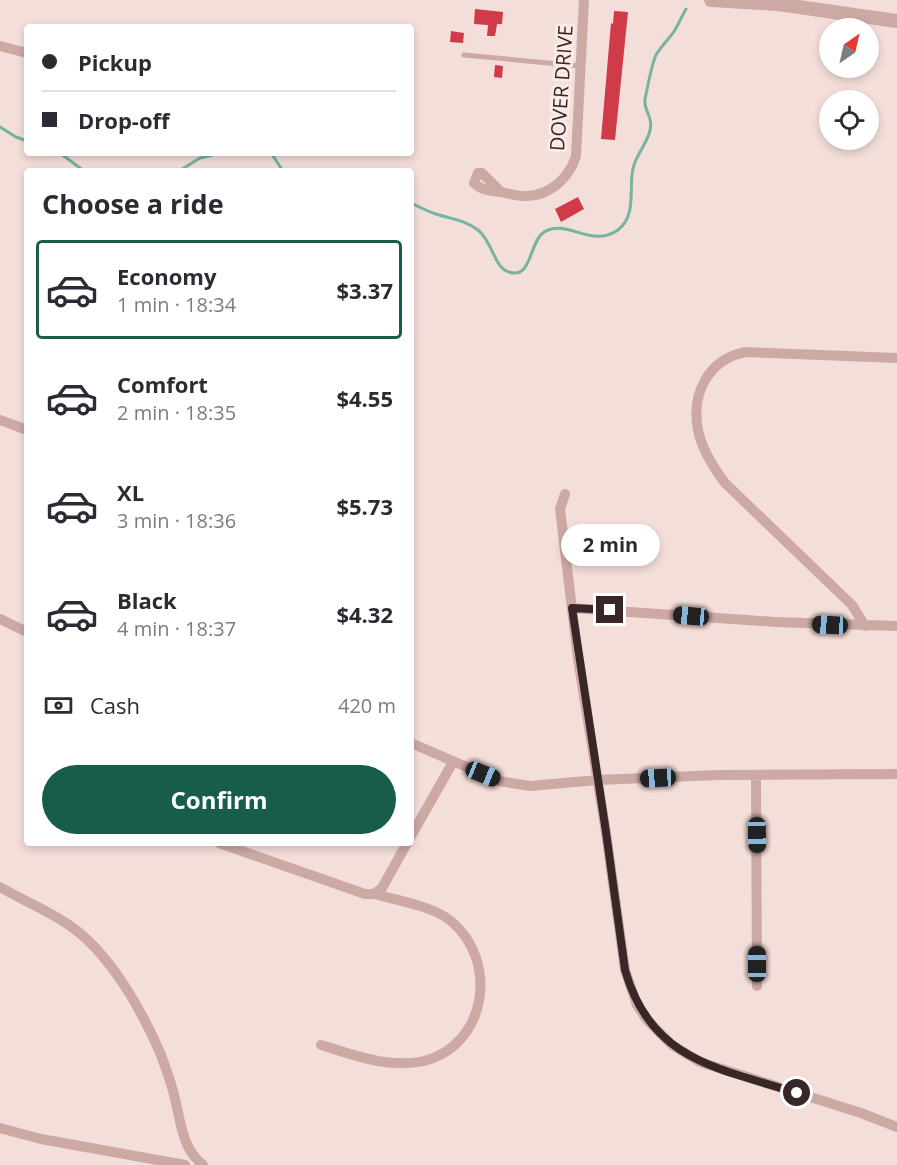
<!DOCTYPE html>
<html lang="en">
<head>
<meta charset="utf-8">
<style>
	:root { --surface:#fff; --page:#f2f2f3; --text:#2b2b33; --muted:#7c7c81; --line:#e1e1e2; --accent:#185d4a }
	body { margin:0; font-family:"Open Sans",sans-serif; background:var(--page); color:var(--text); height:100vh; display:flex; flex-direction:column; font-size:22px; white-space:nowrap }
	* { box-sizing:border-box; margin:0 }
	p { font-size:20px; color:var(--muted) }
	.icon { flex:none; width:33px; height:33px; fill:none; stroke:currentColor; stroke-width:2; stroke-linecap:round; stroke-linejoin:round }
	.map { position:relative; flex:1; overflow:hidden }
	.details { position:absolute; left:24px; top:168px; width:390px; height:678px; display:flex; flex-direction:column; background:var(--surface); border-radius:6px; box-shadow:0 3px 9px #0003 }
	.details>* { flex:none }
	.hud { position:absolute; left:24px; top:24px; width:390px; height:132px; border-radius:6px; box-shadow:0 3px 9px #0003; display:grid; align-content:center; height:132px; padding:0 18px; background:var(--surface) }
	.needle { width:39px; rotate:34deg }
	.controls { position:absolute; left:819px; top:18px; display:grid; gap:12px }
	.controls a { display:grid; place-items:center; width:60px; height:60px; border-radius:50%; background:var(--surface); box-shadow:0 3px 9px #0003; font-size:30px }
	.end { position:absolute; width:27px; height:27px; margin:-14px; border:8px solid #382727; background:#fff; box-shadow:0 0 0 3px #fff }
	.from { border-radius:50% }
	.bubble { position:absolute; height:42px; border-radius:21px; background:var(--surface); box-shadow:0 3px 9px #0003; font-size:20px; font-weight:700; line-height:42px; text-align:center }
	.car { position:absolute; width:18px; height:36px; margin:-18px -9px; border-radius:8px; box-shadow:0 0 4px 2px #0007; background:linear-gradient(#222 24%,#8ab4d8 0 40%,#222 0 76%,#8ab4d8 0 86%,#222 0) }
	.hud b { display:flex; align-items:center; gap:21px; height:57px; font-size:22px }
	.hud b+b { border-top:2px solid var(--line) }
	.hud i { width:15px; height:15px; background:var(--text) }
	ul { padding:0; list-style:none }
	li { display:flex; align-items:center; gap:18px; height:99px; margin:0 12px 9px; padding:0 6px; border:3px solid transparent; border-radius:6px }
	li div { flex:1 }
	li b { display:block; font-size:22px }
	li em { font-style:normal; font-weight:700 }
	li.on { border-color:var(--accent) }
	li>.icon { width:54px; height:54px; stroke-width:1.5 }
	h2 { padding:0 18px; font-size:27px; line-height:72px }
	.pay { display:flex; align-items:center; gap:15px; height:66px; padding:0 18px; font-size:22px }
	.pay p { margin-inline-start:auto }
	.primary-button { display:flex; gap:12px; margin-top:auto; padding:12px 18px }
	.primary-button a { flex:1; height:69px; border-radius:36px; background:var(--accent); color:#fff; font-size:24px; font-weight:700; line-height:69px; text-align:center }
	.map>svg:first-child { display:block }
</style>
</head>
<body>
<div class="map">
<svg width="897" height="1165" viewBox="0 0 897 1165">
	<rect width="100%" height="100%" fill="#f4deda"/>
	<g fill="none" stroke-linecap="round" stroke-linejoin="round">
		<path stroke="#76b3a1" stroke-width="3" d="M0 127 16 137 27 141
			M60 153 84 171
			M271 153 283 171
			M179 171 200 158 221 153
			M411 203C419 207 427 211 436 214 451 219 465 220 478 230 493 242 494 268 509 272 532 280 529 242 544 232 567 218 591 249 618 230 635 217 630 194 632 175 633 159 644 148 649 134 655 117 643 111 645 99 648 86 651 66 656 55 661 46 670 38 675 30 679 23 682 16 686 9"/>
	</g>
	<path fill="#d03b4a" d="M475 9 503 12 502 24H497L495 36H487L488 25 474 24Z
		M614 11 628 12 615 140 601 139 611 23 613 24Z
		M451 31 464 33 463 43 450 42Z
		M495 65 503 66 502 78 494 77Z
		M578 197 584 209 561 222 555 209Z"/>
	<g fill="none" stroke-linecap="round" stroke-linejoin="round">
		<path stroke="#cda9a4" stroke-width="5" d="M464 55 581 66"/>
		<path stroke="#cda9a4" stroke-width="10" d="M0 46 27 53
			M501 192 482 173H478L474 183C482 191 490 190 500 192 508 193 516 196 524 196 548 197 569 179 576 156L584 0
			M0 420 27 430
			M565 494 560 509 578 659 606 833 625 970 637 1005 647 1020 672 1045 700 1062 861 1113 897 1127
			M572 608 775 622 897 626
			M0 619 27 632
			M865 626 852 605 725 483C713 467 702 450 698 430 691 394 708 359 746 352L897 358
			M411 743 499 781 530 786 598 780 719 775 897 774
			M756 775 757 986
			M411 836 453 762
			M219 843 365 894H374C396 900 433 906 451 921 499 961 487 1045 424 1061 389 1069 354 1055 321 1045
			M0 887C22 900 47 910 69 925 109 952 142 1010 161 1055 166 1069 172 1084 175 1099 181 1122 182 1149 203 1165
			M374 894 382 888 407 843
			M0 1128 41 1139 185 1165"/>
		<path stroke="#cda9a4" stroke-width="14" d="M711 0 778 4 897 21"/>
	</g>
	<g fill="none" stroke-linecap="round" stroke-linejoin="round">
		<path stroke="#382727" stroke-width="8" d="M610 610 572 608 606 832 625 970C651 1061 718 1068 797 1093"/>
	</g>
	<g text-anchor="middle" dominant-baseline="central" stroke-width="6" stroke-linejoin="round" paint-order="stroke">
		<g font-size="20" fill="#382727" stroke="#fbeae6">
			<text transform="translate(561 88) rotate(-86)">DOVER DRIVE</text>
		</g>
	</g>
</svg>
<div class="controls">
<a><svg class="needle" viewBox="-14 -14 28 28"><path d="M0-13l5 13h-10z" fill="#e53935"/><path d="M0 13l5-13h-10z" fill="#7c7c81"/></svg></a>
<a><svg class="icon" aria-label="locate" viewBox="0 0 24 24"><circle cx="12" cy="12" r="6"/><path d="M12 2v4M12 18v4M2 12h4M18 12h4"/></svg></a>
</div>
<i class="end from" style="left:797px;top:1093px"></i>
<i class="end" style="left:610px;top:610px"></i>
<div class="bubble" style="left:561px;top:524px;width:99px">2 min</div>
<i class="car" style="left:691px;top:616px;rotate:275deg"></i>
<i class="car" style="left:830px;top:625px;rotate:273deg"></i>
<i class="car" style="left:483px;top:774px;rotate:112deg"></i>
<i class="car" style="left:658px;top:778px;rotate:267deg"></i>
<i class="car" style="left:757px;top:835px;rotate:179deg"></i>
<i class="car" style="left:757px;top:964px;rotate:0deg"></i>
<div class="hud">
<b><i class="from"></i>Pickup</b>
<b><i></i>Drop-off</b>
</div>
<section class="details">
<h2>Choose a ride</h2>
<ul>
<li class="on"><svg class="icon" aria-label="car" viewBox="0 0 24 24"><path d="M5 17H2v-5l4-1 3-4h7l3 4 3 1v5h-3M9 17h6M6 11h13"/><circle cx="7" cy="17" r="2"/><circle cx="17" cy="17" r="2"/></svg><div><b>Economy</b><p>1 min · 18:34</p></div><em>$3.37</em></li>
<li><svg class="icon" aria-label="car" viewBox="0 0 24 24"><path d="M5 17H2v-5l4-1 3-4h7l3 4 3 1v5h-3M9 17h6M6 11h13"/><circle cx="7" cy="17" r="2"/><circle cx="17" cy="17" r="2"/></svg><div><b>Comfort</b><p>2 min · 18:35</p></div><em>$4.55</em></li>
<li><svg class="icon" aria-label="car" viewBox="0 0 24 24"><path d="M5 17H2v-5l4-1 3-4h7l3 4 3 1v5h-3M9 17h6M6 11h13"/><circle cx="7" cy="17" r="2"/><circle cx="17" cy="17" r="2"/></svg><div><b>XL</b><p>3 min · 18:36</p></div><em>$5.73</em></li>
<li><svg class="icon" aria-label="car" viewBox="0 0 24 24"><path d="M5 17H2v-5l4-1 3-4h7l3 4 3 1v5h-3M9 17h6M6 11h13"/><circle cx="7" cy="17" r="2"/><circle cx="17" cy="17" r="2"/></svg><div><b>Black</b><p>4 min · 18:37</p></div><em>$4.32</em></li>
</ul>
<div class="pay"><svg class="icon" aria-label="cash" viewBox="0 0 24 24"><path d="M3 7h18v10H3z"/><circle cx="12" cy="12" r="2"/></svg>Cash<p>420 m</p></div>
<div class="primary-button"><a>Confirm</a></div>
</section>
</div>
</body>
</html>
